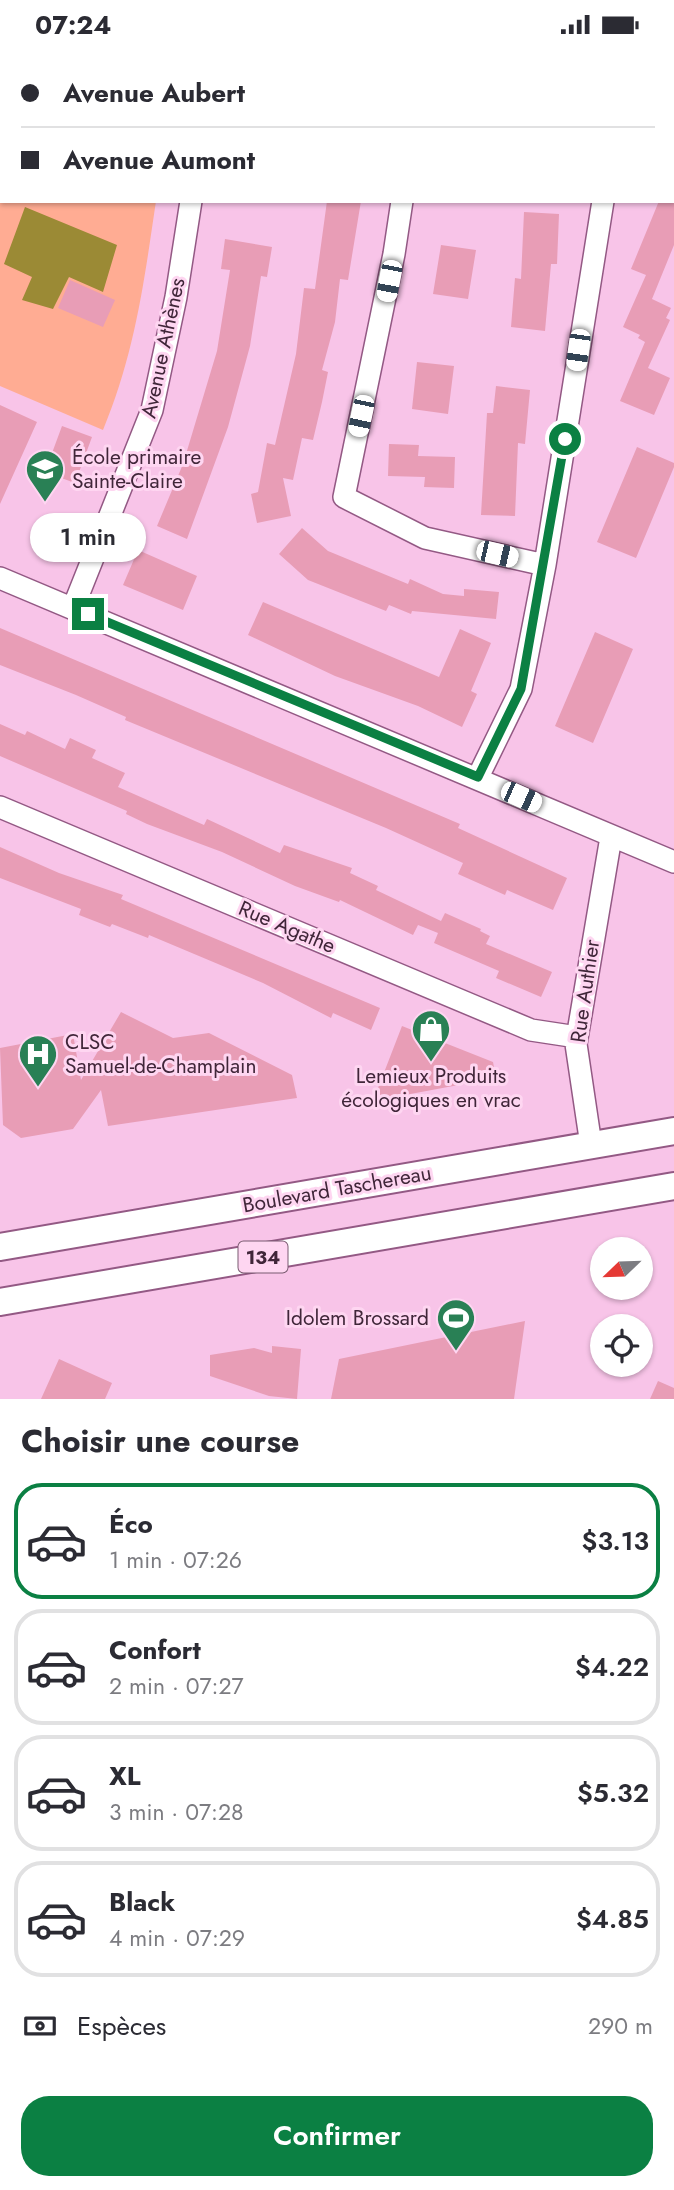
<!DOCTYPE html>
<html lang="fr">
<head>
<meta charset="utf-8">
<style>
	:root { --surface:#fff; --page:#f2f2f3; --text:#2b2b33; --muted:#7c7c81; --line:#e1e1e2; --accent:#0b8043 }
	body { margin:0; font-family:Jost,sans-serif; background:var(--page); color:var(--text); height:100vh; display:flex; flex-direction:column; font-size:26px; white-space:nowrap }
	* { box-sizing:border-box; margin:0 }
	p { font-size:23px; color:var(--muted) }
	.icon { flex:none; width:38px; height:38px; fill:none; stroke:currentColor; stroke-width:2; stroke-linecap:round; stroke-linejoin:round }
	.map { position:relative; height:1350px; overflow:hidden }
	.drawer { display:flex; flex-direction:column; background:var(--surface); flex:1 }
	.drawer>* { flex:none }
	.guide { position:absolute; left:0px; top:0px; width:676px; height:154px; box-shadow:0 2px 5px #0004; display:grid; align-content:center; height:154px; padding:0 21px; background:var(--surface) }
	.needle { width:46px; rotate:247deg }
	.fabs { position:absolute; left:590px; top:1188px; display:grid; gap:14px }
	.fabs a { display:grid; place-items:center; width:63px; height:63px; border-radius:50%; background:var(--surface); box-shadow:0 2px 5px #0004; font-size:35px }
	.end { position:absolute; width:32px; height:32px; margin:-16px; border:9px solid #0b8043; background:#fff; box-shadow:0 0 0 4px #fff }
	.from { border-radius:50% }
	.bubble { position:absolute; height:49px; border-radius:24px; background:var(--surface); box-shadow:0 2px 5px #0004; font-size:23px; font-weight:600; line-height:49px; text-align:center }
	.car { position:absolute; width:21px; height:42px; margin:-21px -10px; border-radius:9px; box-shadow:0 0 5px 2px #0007; background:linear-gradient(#fff 24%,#345 0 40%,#fff 0 76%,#345 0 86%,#fff 0) }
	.guide b { display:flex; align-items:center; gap:24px; height:66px; font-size:26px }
	.guide b+b { border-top:2px solid var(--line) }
	.guide i { width:18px; height:18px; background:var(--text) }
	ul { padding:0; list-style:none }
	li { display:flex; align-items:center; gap:21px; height:116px; margin:0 14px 10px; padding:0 7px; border:4px solid var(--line); border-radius:28px }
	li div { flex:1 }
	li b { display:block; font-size:26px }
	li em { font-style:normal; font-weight:600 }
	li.active { border-color:var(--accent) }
	li>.icon { width:63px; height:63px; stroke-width:1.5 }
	h2 { padding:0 21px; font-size:32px; line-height:84px }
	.pay { display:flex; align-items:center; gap:18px; height:77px; padding:0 21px; font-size:26px }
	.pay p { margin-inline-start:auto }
	.primary-button { display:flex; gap:14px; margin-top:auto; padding:14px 21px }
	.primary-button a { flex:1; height:80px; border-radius:28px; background:var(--accent); color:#fff; font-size:28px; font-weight:600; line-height:80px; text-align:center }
	.status { display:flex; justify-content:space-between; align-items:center; height:49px; padding:0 35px; background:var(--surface); direction:ltr }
	.status svg { height:19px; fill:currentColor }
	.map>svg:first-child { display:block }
</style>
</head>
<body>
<div class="status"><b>07:24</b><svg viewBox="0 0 49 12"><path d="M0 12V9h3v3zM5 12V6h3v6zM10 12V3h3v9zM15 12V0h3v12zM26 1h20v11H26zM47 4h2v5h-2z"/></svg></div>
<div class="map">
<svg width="674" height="1350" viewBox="0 0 674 1350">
	<rect width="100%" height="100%" fill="#f8c4e8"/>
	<path fill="#ffac93" d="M0 0H180L2 2V152H156C144 233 135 304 103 381L0 337Z"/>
	<path fill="#9b8a35" d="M25 158 117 196 103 243 69 228 53 260 22 251 32 228 4 215Z"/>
	<path fill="#e89db6" d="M327 152H361L348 231 340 230 335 273 322 321 328 323 322 353 313 391 302 389 293 431 283 429 291 467 257 474 251 445 258 443 267 394 275 396 296 305 304 239 315 240Z
		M659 152H674V196L652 250 671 259 666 269 670 271 648 319 670 329 654 366 620 352 645 293 638 289 640 286 623 278 646 226 631 220Z
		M524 163 559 165 557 215H551L545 282 511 278 515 229 521 230Z
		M225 190 272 198 267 228 261 227 250 297 228 378 187 490 157 477 183 415 217 302 230 221 221 220Z
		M441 196 476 201 468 250 433 245Z
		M70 231 115 251 103 278 58 259Z
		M417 313 454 317 448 365 412 360Z
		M496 337 530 341 525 395 518 394 515 467 481 466 487 364H493Z
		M0 356 37 373 0 455Z
		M62 377 92 388 75 434 45 423Z
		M389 395 419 396 418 407 455 408 454 439 424 438 425 428 388 427Z
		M637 398 674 414V418L636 509 597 493Z
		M302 479 328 502 408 535 410 530 443 545 464 547V540L499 543 496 570 412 562 411 565 389 556 386 562 308 531 279 505Z
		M138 501 197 527 183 561 123 536Z
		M263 553 439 628 460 580 491 594 471 642 477 645 462 678 418 657 335 627 248 586Z
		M0 579 460 775 458 779 567 829 553 861 507 841 505 846 458 825 463 814 386 779 125 671 126 668 76 646 0 616Z
		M595 583 633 600 593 694 555 677Z
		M0 675 25 686 27 682 65 700 70 689 96 701 92 709 125 724 118 738 204 776 207 770 280 804 284 796 352 819 350 824 378 837 376 841 441 872 445 864 481 880 480 882 490 887 486 895 552 923 541 948 496 929 499 922 434 894 438 884 418 876 413 886 340 851 339 853 295 837 222 803 147 775 126 765 127 762 0 707Z
		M0 798 59 824 123 846 121 850 380 959 371 981 333 964 331 969 263 934 149 886 148 889 112 875 110 878 79 866 81 860 0 829Z
		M121 963 173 989 209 984 292 1026 297 1049 108 1077 101 1041 73 1080 21 1089 3 1076 0 999 73 985 81 1031Z
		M402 977 493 1013 496 1029 373 1052Z
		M525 1272 514 1350H331L339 1310Z
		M272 1297 301 1300 297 1350 269 1347 210 1327V1306L254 1299 272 1304Z
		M59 1310 112 1334 105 1350H41Z
		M658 1332 674 1339V1350H650Z"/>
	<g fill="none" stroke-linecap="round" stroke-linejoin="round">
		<g stroke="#935984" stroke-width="24">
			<path id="minor" d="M594 0 598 2
				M220 2V0
				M432 2 433 0
				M674 33V34
				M402 152 394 205 344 448 425 489 545 516
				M0 529 674 813
				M73 559 152 361 176 248 191 152
				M478 728 521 640 545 516 603 152
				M0 758 531 981 577 988
				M591 1096 576 995 611 788"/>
		</g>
		<g stroke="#935984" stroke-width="30">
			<path id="major" d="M0 1198 674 1082
				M0 1253 674 1137"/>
		</g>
		<use href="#minor" stroke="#fff" stroke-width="21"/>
		<use href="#major" stroke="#fff" stroke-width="26"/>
	</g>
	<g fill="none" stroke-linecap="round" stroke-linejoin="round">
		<path stroke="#0b8043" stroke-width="9" d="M88 565 478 728 521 640 565 390"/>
	</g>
	<defs>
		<g id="school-pin" transform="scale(2.0125)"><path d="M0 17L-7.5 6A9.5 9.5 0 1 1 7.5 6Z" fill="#298055" stroke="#fed6f1"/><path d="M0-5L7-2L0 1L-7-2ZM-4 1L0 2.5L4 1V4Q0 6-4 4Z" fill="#fff"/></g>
		<g id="shop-pin" transform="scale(2.0125)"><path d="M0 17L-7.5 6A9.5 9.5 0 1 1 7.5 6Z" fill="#298055" stroke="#fed6f1"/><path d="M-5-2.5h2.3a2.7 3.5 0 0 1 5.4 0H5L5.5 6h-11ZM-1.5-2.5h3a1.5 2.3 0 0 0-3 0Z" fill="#fff"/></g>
		<g id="hospital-pin" transform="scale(2.0125)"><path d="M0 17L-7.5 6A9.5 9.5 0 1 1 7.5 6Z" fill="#298055" stroke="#fed6f1"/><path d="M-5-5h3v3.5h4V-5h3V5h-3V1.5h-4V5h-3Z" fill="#fff"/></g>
		<g id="stadium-pin" transform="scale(2.0125)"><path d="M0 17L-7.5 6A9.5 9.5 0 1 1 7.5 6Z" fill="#298055" stroke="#fed6f1"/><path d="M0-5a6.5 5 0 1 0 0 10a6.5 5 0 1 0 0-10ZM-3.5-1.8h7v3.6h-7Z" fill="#fff"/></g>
	</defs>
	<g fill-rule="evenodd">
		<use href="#school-pin" x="45" y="420"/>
		<use href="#shop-pin" x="431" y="980"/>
		<use href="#hospital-pin" x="38" y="1005"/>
		<use href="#stadium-pin" x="456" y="1269"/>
	</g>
	<g text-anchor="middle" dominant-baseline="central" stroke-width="6" stroke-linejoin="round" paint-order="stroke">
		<rect fill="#fed6f1" stroke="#795b70" stroke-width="2" x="238.5" y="1192.5" width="49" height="31" rx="5"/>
		<g font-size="19" font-weight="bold" fill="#402639">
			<text x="263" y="1208">134</text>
		</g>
		<g font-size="21" fill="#402639" stroke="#fed6f1">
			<text transform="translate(163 299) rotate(-78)">Avenue Athènes</text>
			<text transform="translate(287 878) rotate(23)">Rue Agathe</text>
			<text transform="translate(585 942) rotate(-82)">Rue Authier</text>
			<text transform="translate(337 1140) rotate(-10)">Boulevard Taschereau</text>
		</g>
		<g font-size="21" fill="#402639" stroke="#fed6f1" text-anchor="start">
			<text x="72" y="408">École primaire<tspan x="72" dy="24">Sainte-Claire</tspan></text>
			<text x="65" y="993">CLSC<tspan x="65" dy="24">Samuel-de-Champlain</tspan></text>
			<text x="431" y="1027" text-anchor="middle">Lemieux Produits<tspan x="431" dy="24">écologiques en vrac</tspan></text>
			<text x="429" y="1269" text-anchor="end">Idolem Brossard</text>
		</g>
	</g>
</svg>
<div class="fabs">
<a><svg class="needle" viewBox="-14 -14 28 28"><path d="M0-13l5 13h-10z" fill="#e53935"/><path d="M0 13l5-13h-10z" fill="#7c7c81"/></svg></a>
<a><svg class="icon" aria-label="locate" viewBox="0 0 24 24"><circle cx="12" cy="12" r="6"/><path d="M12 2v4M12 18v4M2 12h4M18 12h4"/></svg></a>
</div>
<i class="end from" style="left:565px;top:390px"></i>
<i class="end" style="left:88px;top:565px"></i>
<div class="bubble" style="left:30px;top:464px;width:116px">1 min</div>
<i class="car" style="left:389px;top:232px;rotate:191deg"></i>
<i class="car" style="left:578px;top:301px;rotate:188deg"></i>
<i class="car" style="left:361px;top:367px;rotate:192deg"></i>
<i class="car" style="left:497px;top:505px;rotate:103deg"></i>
<i class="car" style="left:521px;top:748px;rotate:114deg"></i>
<div class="guide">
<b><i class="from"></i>Avenue Aubert</b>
<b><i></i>Avenue Aumont</b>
</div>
</div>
<section class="drawer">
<h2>Choisir une course</h2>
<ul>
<li class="active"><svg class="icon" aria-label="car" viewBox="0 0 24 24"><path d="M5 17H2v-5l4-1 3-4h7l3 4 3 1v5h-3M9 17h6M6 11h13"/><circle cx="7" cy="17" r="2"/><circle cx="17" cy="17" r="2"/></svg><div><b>Éco</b><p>1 min · 07:26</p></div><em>$3.13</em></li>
<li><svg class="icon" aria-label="car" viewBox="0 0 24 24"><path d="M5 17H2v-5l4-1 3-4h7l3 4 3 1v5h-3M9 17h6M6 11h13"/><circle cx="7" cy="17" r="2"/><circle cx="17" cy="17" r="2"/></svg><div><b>Confort</b><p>2 min · 07:27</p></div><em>$4.22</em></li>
<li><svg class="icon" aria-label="car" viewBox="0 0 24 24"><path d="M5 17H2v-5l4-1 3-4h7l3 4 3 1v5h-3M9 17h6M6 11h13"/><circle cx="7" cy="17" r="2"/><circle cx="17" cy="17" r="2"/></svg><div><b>XL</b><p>3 min · 07:28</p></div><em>$5.32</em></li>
<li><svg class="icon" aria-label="car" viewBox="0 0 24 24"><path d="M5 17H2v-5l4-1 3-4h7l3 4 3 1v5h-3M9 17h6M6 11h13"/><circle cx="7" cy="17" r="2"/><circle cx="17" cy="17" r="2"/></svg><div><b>Black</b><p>4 min · 07:29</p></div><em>$4.85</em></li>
</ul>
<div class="pay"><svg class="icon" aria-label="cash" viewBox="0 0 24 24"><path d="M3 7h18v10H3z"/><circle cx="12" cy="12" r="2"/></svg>Espèces<p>290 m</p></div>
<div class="primary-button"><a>Confirmer</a></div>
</section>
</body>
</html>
